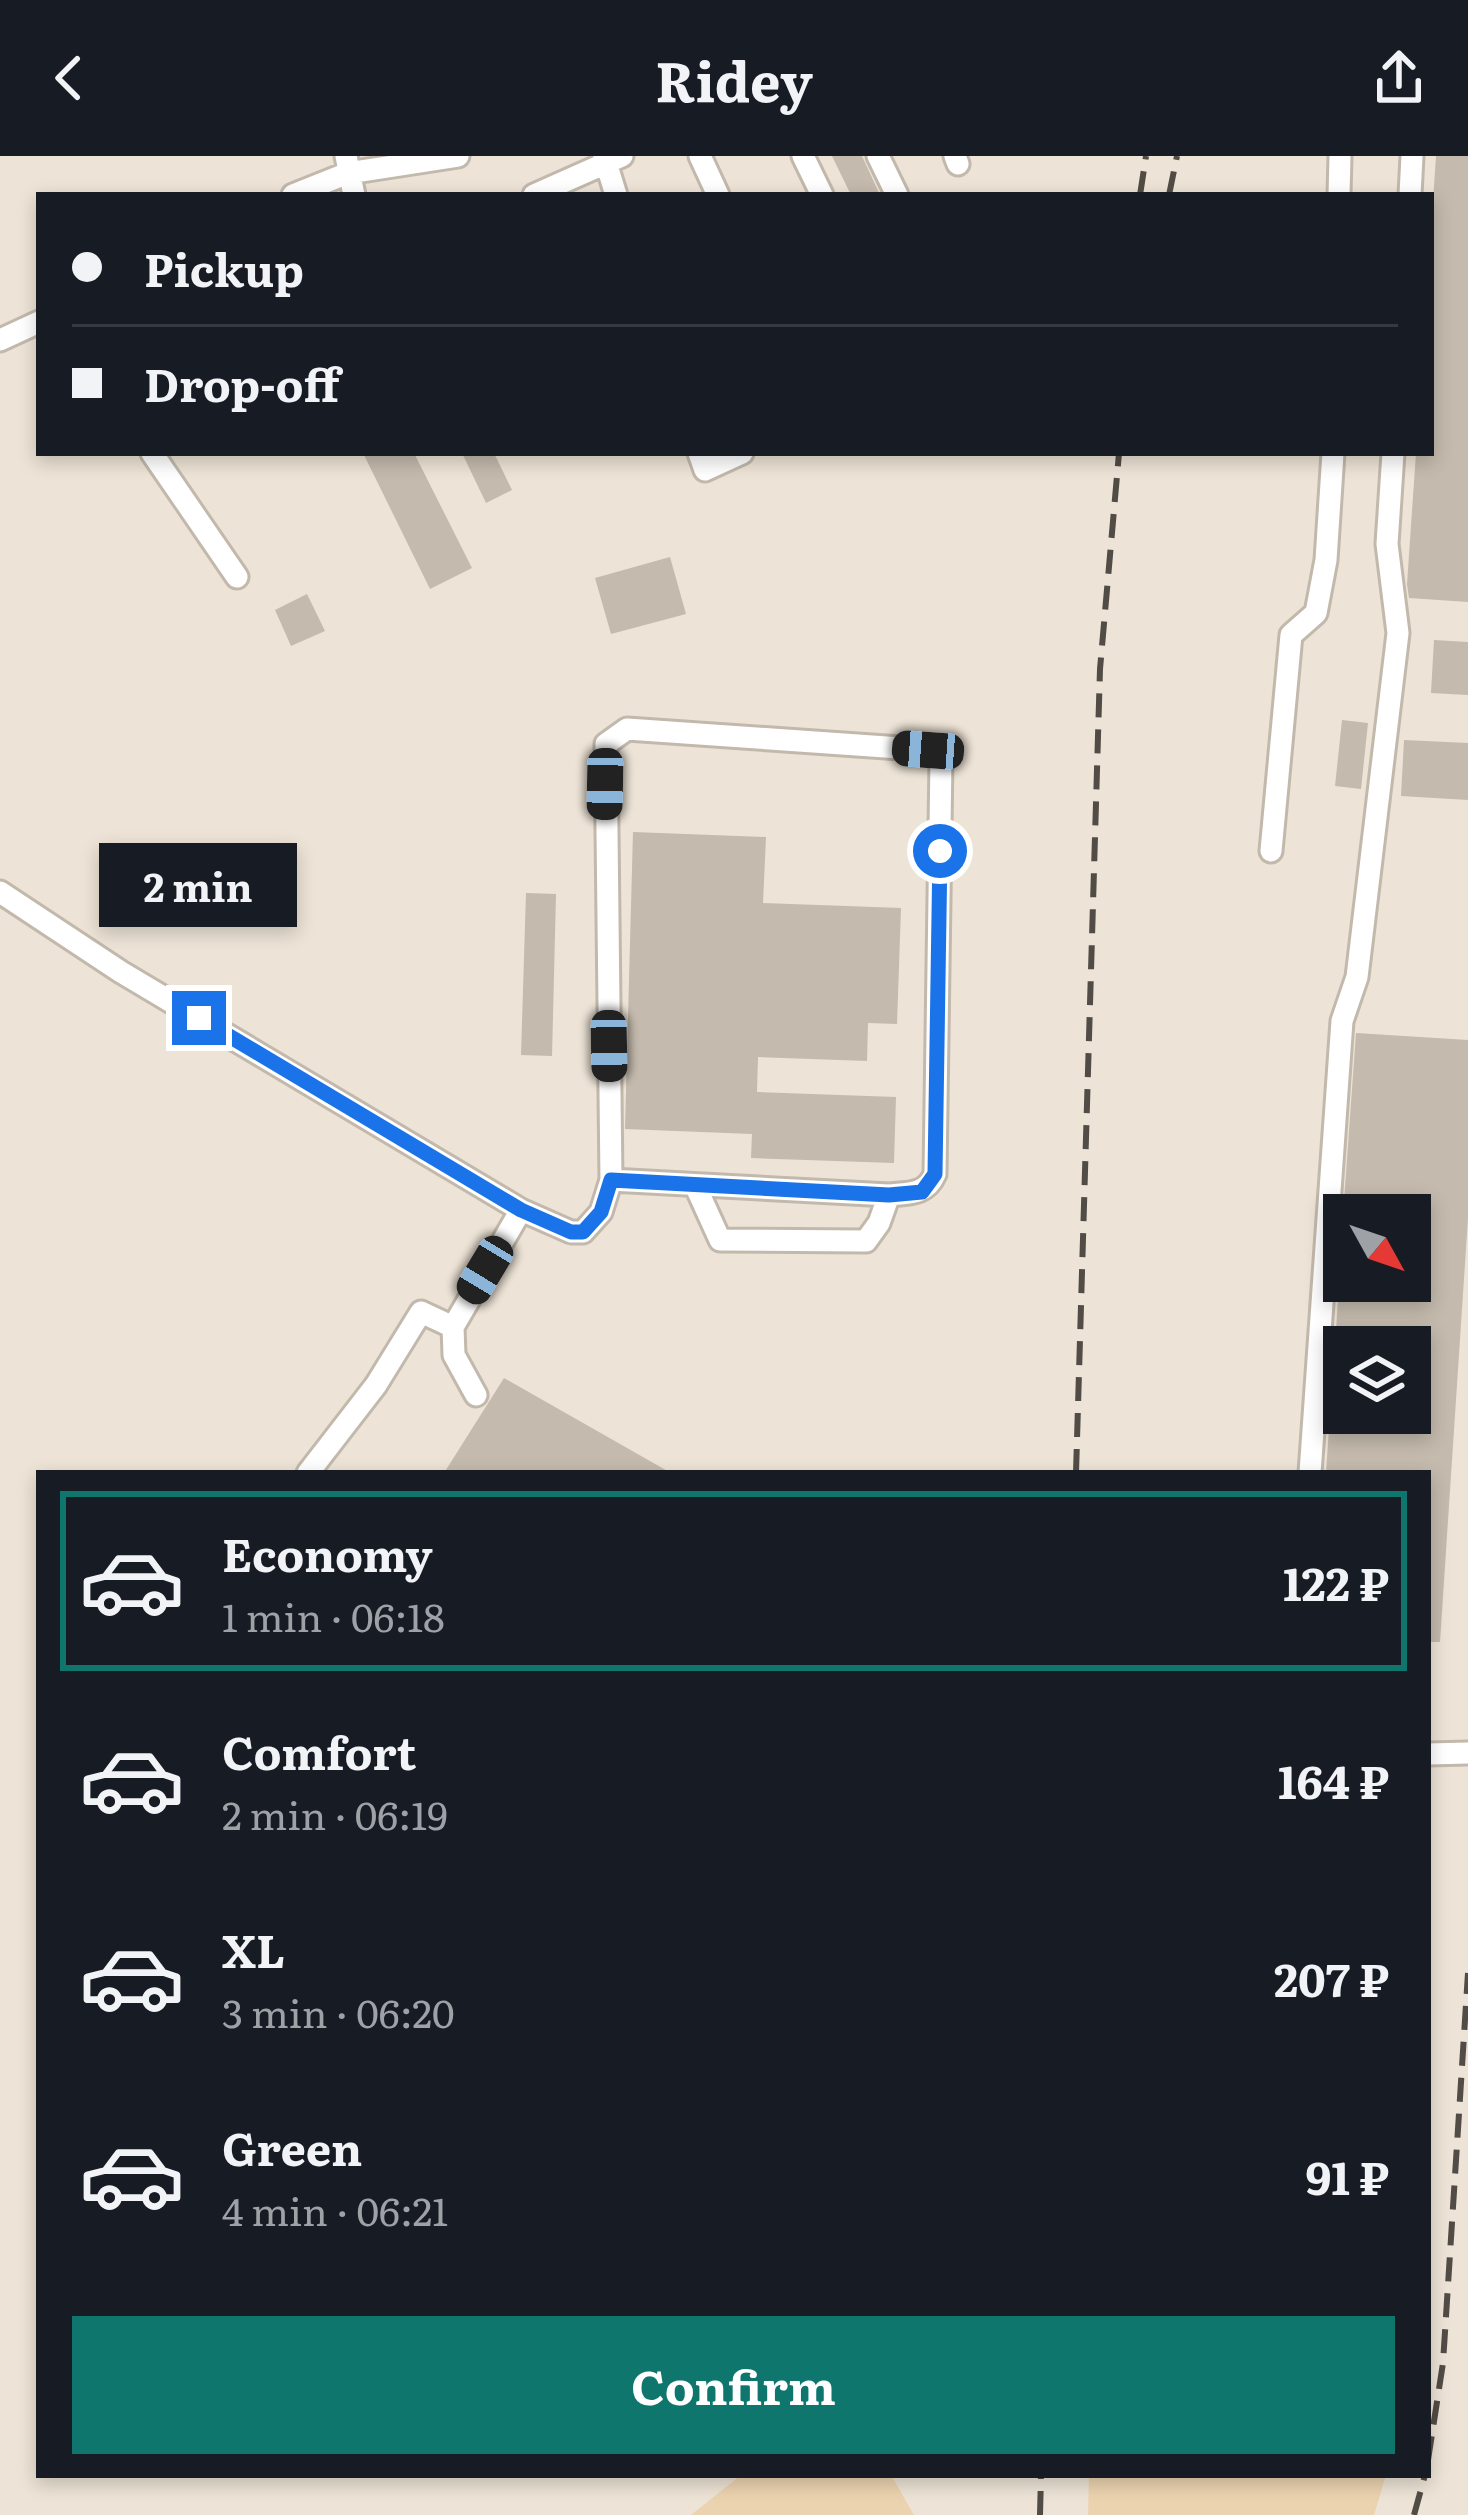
<!DOCTYPE html>
<html lang="en">
<head>
<meta charset="utf-8">
<style>
	:root { --surface:#171b24; --page:#20242c; --text:#f1f3f6; --muted:#9ea1a6; --line:#363941; --accent:#0f766e }
	body { margin:0; font-family:Literata,serif; background:var(--page); color:var(--text); height:100vh; display:flex; flex-direction:column; font-size:45px; white-space:nowrap }
	* { box-sizing:border-box; margin:0 }
	p { font-size:39px; color:var(--muted) }
	.icon { flex:none; width:66px; height:66px; fill:none; stroke:currentColor; stroke-width:2; stroke-linecap:round; stroke-linejoin:round }
	.map { position:relative; flex:1; overflow:hidden }
	.sheet { position:absolute; left:36px; top:1314px; width:1395px; height:1008px; display:flex; flex-direction:column; background:var(--surface); border-radius:0px; box-shadow:0 6px 18px #0003 }
	.sheet>* { flex:none }
	.top-card { position:absolute; left:36px; top:36px; width:1398px; height:264px; border-radius:0px; box-shadow:0 6px 18px #0003; display:grid; align-content:center; height:264px; padding:0 36px; background:var(--surface) }
	.needle { width:78px; rotate:130deg }
	.tools { position:absolute; left:1323px; top:1038px; display:grid; gap:24px }
	.tools a { display:grid; place-items:center; width:108px; height:108px; border-radius:0px; background:var(--surface); box-shadow:0 6px 18px #0003; font-size:60px }
	.end { position:absolute; width:54px; height:54px; margin:-27px; border:15px solid #1a73e8; background:#fff; box-shadow:0 0 0 6px #fff }
	.from { border-radius:50% }
	.bubble { position:absolute; height:84px; border-radius:0px; background:var(--surface); box-shadow:0 6px 18px #0003; font-size:39px; font-weight:700; line-height:84px; text-align:center }
	.car { position:absolute; width:36px; height:72px; margin:-36px -18px; border-radius:15px; box-shadow:0 0 9px 3px #0007; background:linear-gradient(#222 24%,#8ab4d8 0 40%,#222 0 76%,#8ab4d8 0 86%,#222 0) }
	.top-card b { display:flex; align-items:center; gap:42px; height:114px; font-size:45px }
	.top-card b+b { border-top:3px solid var(--line) }
	.top-card i { width:30px; height:30px; background:var(--text) }
	ul { padding:21px 0 0; list-style:none }
	li { display:flex; align-items:center; gap:36px; height:180px; margin:0 24px 18px; padding:0 12px; border:6px solid transparent; border-radius:0px }
	li div { flex:1 }
	li b { display:block; font-size:45px }
	li em { font-style:normal; font-weight:700 }
	li.selected { border-color:var(--accent) }
	li>.icon { width:108px; height:108px; stroke-width:1.5 }
	.cta { display:flex; gap:24px; margin-top:auto; padding:24px 36px }
	.cta a { flex:1; height:138px; border-radius:0px; background:var(--accent); color:#fff; font-size:48px; font-weight:700; line-height:138px; text-align:center }
	header { display:flex; justify-content:space-between; align-items:center; height:156px; padding:0 36px; background:var(--surface); font-size:54px; font-weight:700 }
	.map>svg:first-child { display:block }
</style>
</head>
<body>
<header><svg class="icon" aria-label="back" viewBox="0 0 24 24"><path d="M15 5l-7 7 7 7"/></svg>Ridey<svg class="icon" aria-label="share" viewBox="0 0 24 24"><path d="M12 15V3M7 8l5-5 5 5M5 13v7h14v-7"/></svg></header>
<div class="map">
<svg width="1468" height="2359" viewBox="0 0 1468 2359">
	<rect width="100%" height="100%" fill="#ede3d6"/>
	<path fill="#ecd3b0" d="M741 2319H891L914 2359H691Z
		M1089 2319H1386L1374 2359H1088Z"/>
	<path fill="#c4baad" d="M832 0H862L880 39H851Z
		M1436 0H1468V446L1409 442 1407 428 1416 297H1431V76Z
		M363 297H414L472 412 430 433Z
		M462 297H494L512 334 486 347Z
		M670 401 686 458 611 478 595 422Z
		M307 438 325 475 291 490 275 454Z
		M1434 484 1468 486V539L1431 537Z
		M1342 564 1368 567 1361 633 1335 630Z
		M1404 584 1468 587V644L1401 640Z
		M633 676 766 681 763 747 901 752 897 868 868 867 867 905 758 901 757 936 896 941 894 1007 751 1002 752 978 625 973Z
		M526 737 556 738 552 900 521 899Z
		M1356 877 1468 884V1062L1440 1486H1428V1317H1326L1332 1227 1344 1228V1257H1410V1191H1335L1339 1125H1410V1059H1343Z
		M504 1222 671 1317H444Z"/>
	<g fill="none" stroke-linecap="round" stroke-linejoin="round">
		<g stroke="#c2b9ac" stroke-width="27">
			<path id="minor" d="M346 0 354 39
				M604 0 616 39
				M700 0 718 39
				M803 0 822 39
				M878 0 897 39
				M955 0 958 8
				M293 39 348 17 458 0
				M534 39 622 0
				M1339 39 1340 0
				M1410 39 1412 0
				M0 184 39 166
				M152 297 237 421
				M699 297 705 314 742 297
				M1271 695 1291 479 1316 457 1326 404 1333 297
				M0 736 121 816 521 1054 571 1076H583L601 1056 611 1024 606 588 627 573 929 594 941 603 935 1018C926 1039 909 1037 889 1039L611 1024
				M695 1029 720 1084 866 1085 879 1067 889 1039
				M453 1171 454 1199 476 1239
				M308 1317 376 1229 421 1156 453 1171 521 1054
				M1310 1317 1342 865 1357 821 1398 477 1387 388 1393 297
				M1428 1598 1468 1597"/>
		</g>
		<use href="#minor" stroke="#fff" stroke-width="21"/>
		<path stroke="#514c45" stroke-width="6" stroke-dasharray="24 12" stroke-linecap="butt" d="M1140 39 1146 0
			M1169 39 1177 0
			M1076 1317 1100 513 1119 297
			M1428 2304 1443 2207 1468 1817
			M1040 2359 1041 2319
			M1414 2359 1425 2319"/>
	</g>
	<g fill="none" stroke-linecap="round" stroke-linejoin="round">
		<path stroke="#1a73e8" stroke-width="15" d="M199 862 521 1054 571 1076H583L601 1056 611 1024 889 1039 922 1036 935 1018 940 695"/>
	</g>
</svg>
<div class="tools">
<a><svg class="needle" viewBox="-14 -14 28 28"><path d="M0-13l5 13h-10z" fill="#e53935"/><path d="M0 13l5-13h-10z" fill="#9ea1a6"/></svg></a>
<a><svg class="icon" aria-label="layers" viewBox="0 0 24 24"><path d="M12 4l9 5-9 5-9-5zM3 14l9 5 9-5"/></svg></a>
</div>
<i class="end from" style="left:940px;top:695px"></i>
<i class="end" style="left:199px;top:862px"></i>
<div class="bubble" style="left:99px;top:687px;width:198px">2 min</div>
<i class="car" style="left:928px;top:594px;rotate:274deg"></i>
<i class="car" style="left:605px;top:628px;rotate:181deg"></i>
<i class="car" style="left:609px;top:890px;rotate:179deg"></i>
<i class="car" style="left:485px;top:1114px;rotate:211deg"></i>
<div class="top-card">
<b><i class="from"></i>Pickup</b>
<b><i></i>Drop-off</b>
</div>
<section class="sheet">
<ul>
<li class="selected"><svg class="icon" aria-label="car" viewBox="0 0 24 24"><path d="M5 17H2v-5l4-1 3-4h7l3 4 3 1v5h-3M9 17h6M6 11h13"/><circle cx="7" cy="17" r="2"/><circle cx="17" cy="17" r="2"/></svg><div><b>Economy</b><p>1 min · 06:18</p></div><em>122 ₽</em></li>
<li><svg class="icon" aria-label="car" viewBox="0 0 24 24"><path d="M5 17H2v-5l4-1 3-4h7l3 4 3 1v5h-3M9 17h6M6 11h13"/><circle cx="7" cy="17" r="2"/><circle cx="17" cy="17" r="2"/></svg><div><b>Comfort</b><p>2 min · 06:19</p></div><em>164 ₽</em></li>
<li><svg class="icon" aria-label="car" viewBox="0 0 24 24"><path d="M5 17H2v-5l4-1 3-4h7l3 4 3 1v5h-3M9 17h6M6 11h13"/><circle cx="7" cy="17" r="2"/><circle cx="17" cy="17" r="2"/></svg><div><b>XL</b><p>3 min · 06:20</p></div><em>207 ₽</em></li>
<li><svg class="icon" aria-label="car" viewBox="0 0 24 24"><path d="M5 17H2v-5l4-1 3-4h7l3 4 3 1v5h-3M9 17h6M6 11h13"/><circle cx="7" cy="17" r="2"/><circle cx="17" cy="17" r="2"/></svg><div><b>Green</b><p>4 min · 06:21</p></div><em>91 ₽</em></li>
</ul>
<div class="cta"><a>Confirm</a></div>
</section>
</div>
</body>
</html>
